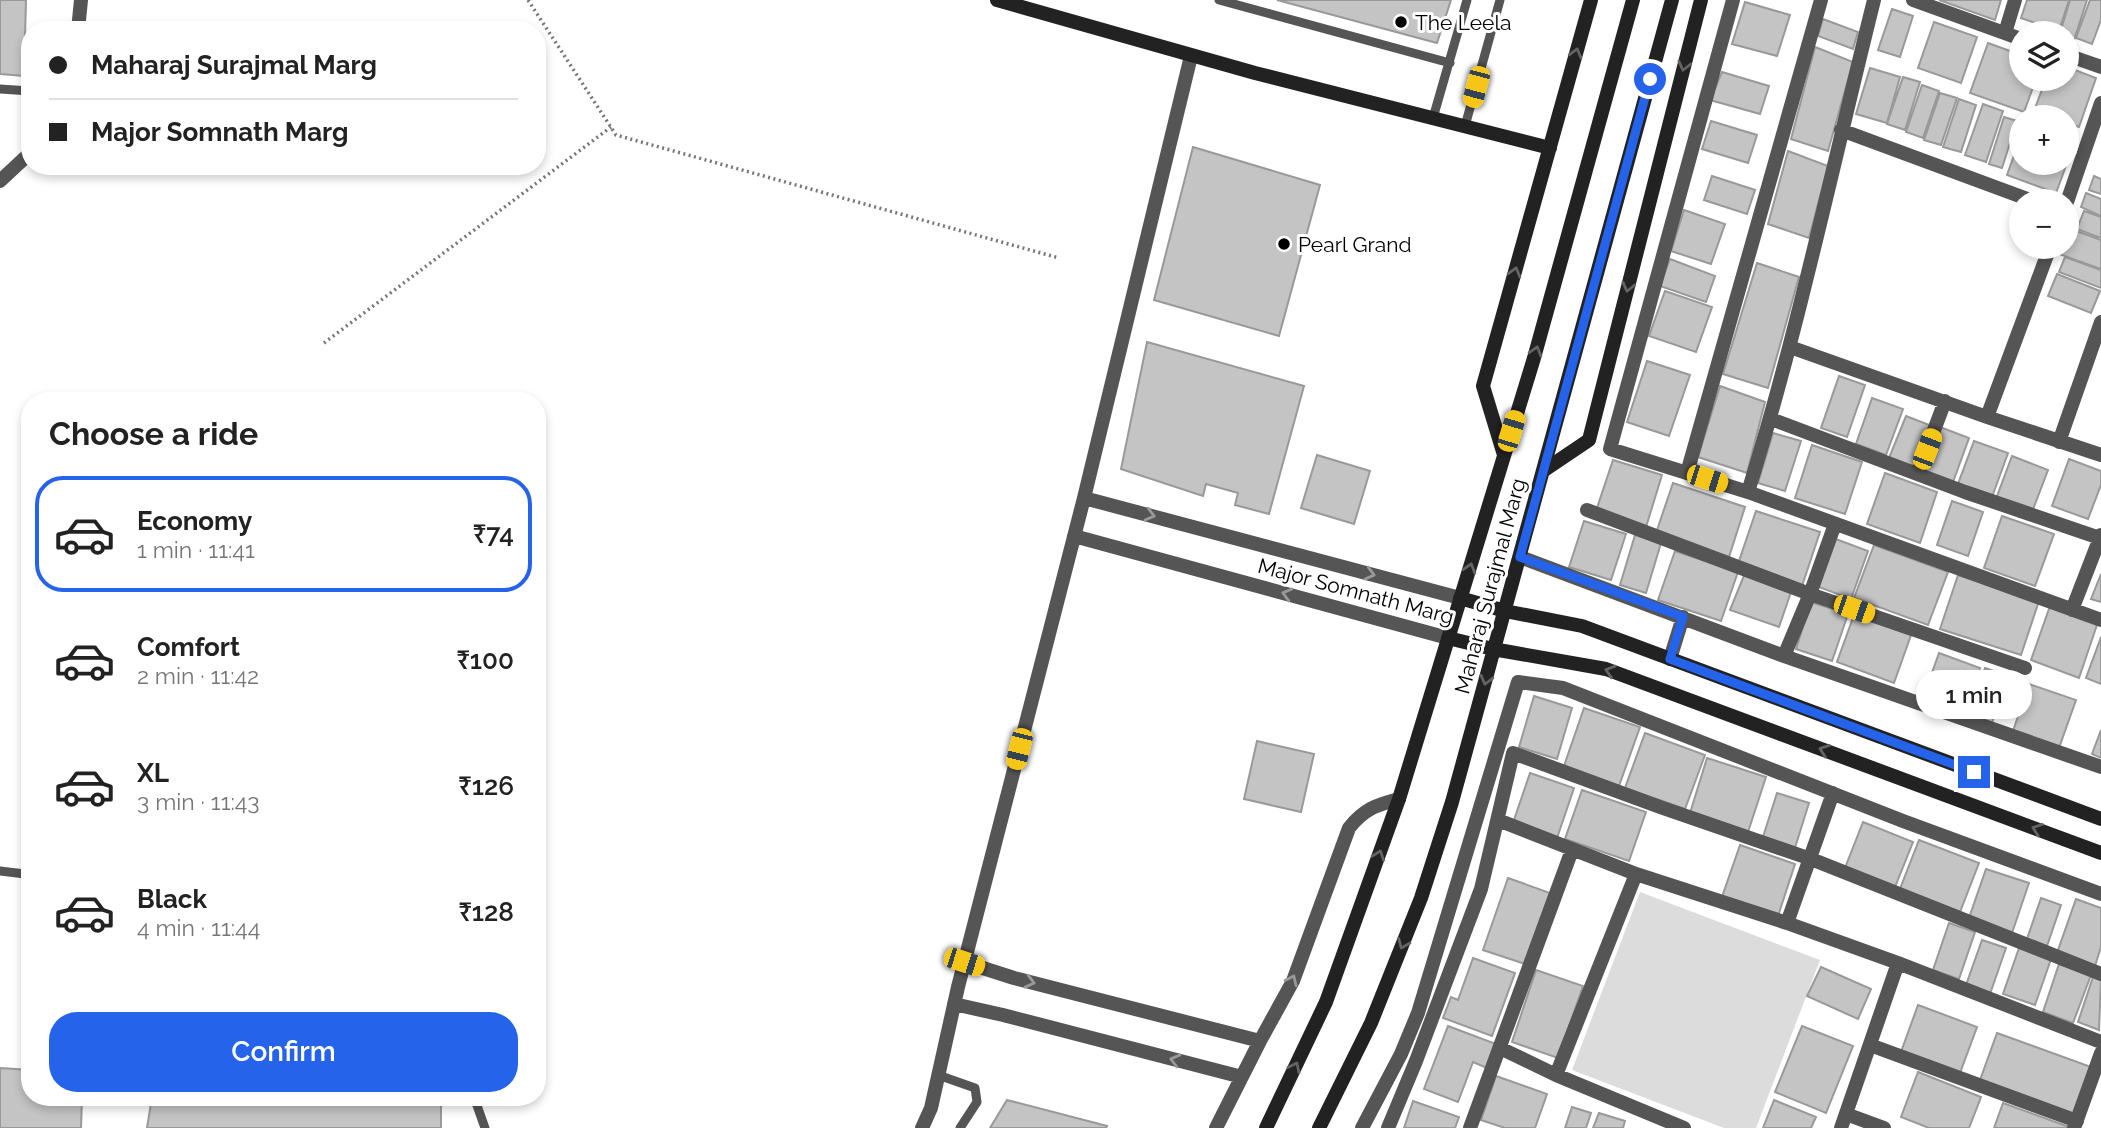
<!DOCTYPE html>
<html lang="en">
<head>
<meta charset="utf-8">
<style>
	:root { --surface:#fff; --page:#f2f2f2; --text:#222; --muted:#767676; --line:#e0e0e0; --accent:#2563eb }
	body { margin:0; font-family:Raleway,sans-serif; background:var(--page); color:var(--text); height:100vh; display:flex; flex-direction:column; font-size:26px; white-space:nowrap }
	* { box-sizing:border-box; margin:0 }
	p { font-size:23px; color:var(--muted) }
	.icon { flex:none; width:38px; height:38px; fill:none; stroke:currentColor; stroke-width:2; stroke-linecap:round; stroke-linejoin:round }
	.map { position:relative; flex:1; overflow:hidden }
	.sheet { position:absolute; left:21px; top:392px; width:525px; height:714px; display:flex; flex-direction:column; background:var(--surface); border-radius:28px; box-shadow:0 4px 10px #0003 }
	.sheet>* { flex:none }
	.banner { position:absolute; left:21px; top:21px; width:525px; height:154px; border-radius:28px; box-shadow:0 4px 10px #0003; display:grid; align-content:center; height:154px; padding:0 28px; background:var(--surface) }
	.tools { position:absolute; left:2009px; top:21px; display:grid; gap:14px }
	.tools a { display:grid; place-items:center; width:70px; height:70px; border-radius:50%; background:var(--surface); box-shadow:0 4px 10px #0003; font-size:35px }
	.end { position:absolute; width:32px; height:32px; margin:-16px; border:9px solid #2563eb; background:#fff; box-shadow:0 0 0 4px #fff }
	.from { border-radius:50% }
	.bubble { position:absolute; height:49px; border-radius:24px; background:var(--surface); box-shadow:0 4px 10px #0003; font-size:23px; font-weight:600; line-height:49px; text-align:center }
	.car { position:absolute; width:21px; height:42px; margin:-21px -10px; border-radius:9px; box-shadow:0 0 5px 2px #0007; background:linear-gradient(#f5c518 24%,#345 0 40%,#f5c518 0 76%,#345 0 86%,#f5c518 0) }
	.banner b { display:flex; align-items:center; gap:24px; height:66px; font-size:26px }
	.banner b+b { border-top:2px solid var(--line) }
	.banner i { width:18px; height:18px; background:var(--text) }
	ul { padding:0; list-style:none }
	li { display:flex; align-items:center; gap:21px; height:116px; margin:0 14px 10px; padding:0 14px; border:4px solid transparent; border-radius:28px }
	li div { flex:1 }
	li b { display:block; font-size:26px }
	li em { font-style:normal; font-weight:600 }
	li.on { border-color:var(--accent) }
	li>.icon { width:63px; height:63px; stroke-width:1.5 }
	h2 { padding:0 28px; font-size:32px; line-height:84px }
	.primary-button { display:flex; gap:14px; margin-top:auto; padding:14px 28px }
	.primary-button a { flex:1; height:80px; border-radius:28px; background:var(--accent); color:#fff; font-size:28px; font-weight:600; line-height:80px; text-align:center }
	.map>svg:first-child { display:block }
</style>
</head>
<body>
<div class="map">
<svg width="2101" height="1128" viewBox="0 0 2101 1128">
	<rect width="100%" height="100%" fill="#fff"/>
	<path fill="#dcdcdc" d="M1640 892 1820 960 1756 1128H1724L1572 1070Z"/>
	<path fill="#c4c4c4" stroke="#999" stroke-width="2" d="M0 0H26L24 76 0 74Z
		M1277 0H1451L1437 43Z
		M1939 0H2001L1995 20Z
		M2027 0H2069L2059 31 2021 18Z
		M2070 0H2087L2073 43 2067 41V33H2060Z
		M2090 0H2101V20L2092 44 2076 38Z
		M1745 2 1790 15 1777 56 1732 44Z
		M1892 9 1913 16 1900 57 1878 50Z
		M1823 19 1858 32 1853 49 1818 36Z
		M1934 22 1977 37 1961 83 1918 68Z
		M1988 43 2021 55V79H2036L2024 112 1970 93Z
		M1815 47 1853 62 1828 151 1791 139Z
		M2067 67 2096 78 2079 127 2067 123V117H2052L2034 111 2046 79H2067Z
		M1870 68 1900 77 1887 123 1856 114Z
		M1722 72 1769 86 1760 114 1710 100Z
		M1903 77 1920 82 1905 130 1887 124Z
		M1922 85 1939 91 1923 138 1906 132Z
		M1940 93 1957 98 1941 145 1924 140Z
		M1959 99 1976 105 1961 152 1943 147Z
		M1983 104 2003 111 1986 162 1965 155Z
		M2004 117 2017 121 2002 168 1989 164Z
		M1711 121 1757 135 1748 163 1702 149Z
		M2021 136V163H2067L2056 193 2007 175Z
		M1193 147 1320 185 1279 336 1154 300Z
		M1788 151 1828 166 1809 238 1768 224Z
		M1712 176 1755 190 1747 214 1704 200Z
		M2094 176 2101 179V194L2089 190Z
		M2086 193 2101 199V216L2081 207Z
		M1684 210 1725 224 1711 264 1671 251Z
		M2084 211 2101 217V238L2077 229Z
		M2068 228 2101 240V269L2059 254 2062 247H2067Z
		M2065 257 2101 270V288L2059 272Z
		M1670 259 1715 276 1706 302 1660 286Z
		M1757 263 1799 277 1768 388 1723 374Z
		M2057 274 2100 291 2091 313 2048 296Z
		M1665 291 1712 307 1696 352 1649 336Z
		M1147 342 1304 386 1269 514 1235 505 1238 493 1206 484 1203 496 1121 469Z
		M1647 361 1690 375 1669 436 1627 422Z
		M1839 376 1865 385 1847 437 1821 428Z
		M1720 386 1765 402 1747 473 1698 457Z
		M1872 398 1903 409 1886 455 1856 444Z
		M1906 416 1932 426 1916 469 1889 458Z
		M1940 427 1969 438 1953 482 1924 472Z
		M1773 433 1801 441 1785 491 1758 483Z
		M1974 441 2008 453 1992 497 1958 484Z
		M1812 445 1862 462 1845 514 1795 498Z
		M1317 455 1370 471 1354 524 1301 508Z
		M2012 456 2048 470 2032 512 1996 499Z
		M2069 459 2101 471V485L2088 519 2052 506Z
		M1613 460 1662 475 1646 527 1596 511Z
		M1885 473 1937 492 1920 543 1867 524Z
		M1673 483 1745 507 1729 557 1656 533Z
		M1952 501 1983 512 1968 556 1937 545Z
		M1756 511 1820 532 1802 586 1738 564Z
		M2002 516 2054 534 2035 586 1984 568Z
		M1584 521 1626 534 1611 580 1569 567Z
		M1635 535 1661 543 1646 593 1620 585Z
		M1833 538 1868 551 1851 599 1816 586Z
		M1874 545 1948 572 1928 625 1854 598Z
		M1675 551 1738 572 1721 621 1658 600Z
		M1745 573 1792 589 1779 627 1730 610Z
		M2101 574V602L2091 599Z
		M1958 575 2039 601 2021 655 1940 629Z
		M1811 602 1848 614 1832 661 1796 649Z
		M2050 606 2098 622 2079 678 2031 660Z
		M1854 615 1911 635 1894 683 1837 662Z
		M2101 637V684L2086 678Z
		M1939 653 1980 668 1964 713 1923 698Z
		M1985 668 2008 676 1992 723 1970 715Z
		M2029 684 2076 700 2059 748 2013 731Z
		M1534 696 1572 708 1557 759 1519 747Z
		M1584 708 1640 727 1619 786 1564 766Z
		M2101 730V758L2092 754Z
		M1645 733 1705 755 1685 809 1625 788Z
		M1257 741 1314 754 1301 812 1244 799Z
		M1707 758 1766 777 1748 832 1690 813Z
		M1530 773 1574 788 1557 838 1513 823Z
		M1582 790 1646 812 1629 861 1565 839Z
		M1777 793 1809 803 1794 851 1762 840Z
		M1863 822 1913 842 1895 887 1845 868Z
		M1919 840 1979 863 1960 912 1900 889Z
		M1740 845 1795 864 1778 916 1722 897Z
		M1986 869 2029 883 2012 933 1969 918Z
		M1508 878 1550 893 1525 964 1483 950Z
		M2041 898 2061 905 2047 946 2027 939Z
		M2076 899 2101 908V947L2095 966 2057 953Z
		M1949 923 1975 932 1959 979 1933 970Z
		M1982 940 2006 948 1990 994 1966 985Z
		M2019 948 2051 959 2035 1005 2003 994Z
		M1473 958 1515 973 1492 1036 1443 1018 1451 997 1458 1000Z
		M2059 964 2091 975 2073 1023 2043 1012Z
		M1821 967 1871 989 1858 1019 1807 996Z
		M1536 970 1583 986 1558 1058 1512 1042Z
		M2093 977 2101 979 2099 1030 2078 1022Z
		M1918 1005 1977 1027 1960 1073 1901 1052Z
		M1448 1026 1496 1044 1487 1068 1473 1062 1458 1102 1424 1089Z
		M1802 1026 1853 1046 1826 1113 1775 1092Z
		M1997 1033 2094 1068 2076 1118 1979 1083Z
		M0 1068 30 1070V1097H82L81 1128H0Z
		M1918 1072 1981 1097 1969 1128H1929L1901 1117Z
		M1496 1076 1547 1094 1535 1128H1505L1481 1120Z
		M152 1097H405L441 1100V1128H147Z
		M1007 1100 1107 1126 1106 1128H990Z
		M1774 1100 1816 1117 1811 1128H1763Z
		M1413 1101 1459 1117 1455 1128H1404Z
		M2003 1103 2072 1128H1994Z
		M1572 1107 1591 1113 1586 1128H1565Z
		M1599 1113 1625 1121 1623 1128H1593Z"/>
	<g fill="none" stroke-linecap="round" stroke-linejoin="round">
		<path stroke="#777" stroke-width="3.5" stroke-dasharray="2 3.5" stroke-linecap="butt" d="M528 0 616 135 1059 258
			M324 343 611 127"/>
		<path stroke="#555" stroke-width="9" d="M1219 0 1450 63
			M0 89 30 91
			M1433 118 1467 0
			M1465 126 1500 0
			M0 871 25 874 30 879
			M938 1075 975 1088 977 1102 960 1128
			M474 1097 485 1128"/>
		<path stroke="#555" stroke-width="14" d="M1733 0 1610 449 1748 492 2101 620
			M1913 0 2021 39
			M78 30 81 0
			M2005 33 2015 0
			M2067 55 2101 67
			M1841 130 2033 201
			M0 181 30 153
			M2067 202 2101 103
			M1790 347 1987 417 2101 455
			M1987 417 2050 247
			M1771 419 1965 492 2100 538
			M2059 442 2101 322
			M1687 473 1821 0
			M1918 473 1945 401
			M1748 492C1798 331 1833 164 1874 0
			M1084 498 1460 598
			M1587 510 1810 594 2025 668
			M1074 536 1448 638
			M1520 557 1784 656 2101 767
			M2072 610 2101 535
			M1784 656 1810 594 1835 524
			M1670 659 1683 617
			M1498 820 1636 874 1787 923 1898 963 2101 1042
			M1787 923 1833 793
			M964 962 1014 978 1260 1041
			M954 1004 1003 1015 1242 1077
			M1870 1045 2077 1121
			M1500 1048 1556 1075 1684 1128
			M1556 1075 1636 874
			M1846 1114 1884 1128
			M922 1128 931 1108 958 987 1084 498 1191 56
			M1216 1128 1260 1041 1293 981 1349 828C1364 809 1376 805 1399 799
			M1362 1128 1401 1054 1418 1013 1518 682 1563 688 1903 821 2101 894
			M1388 1128 1416 1061 1481 889 1513 753 1660 807 1811 859 2101 974
			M1470 1128 1572 850
			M1841 1128 1898 963
			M2074 1128 2101 1053"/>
		<path stroke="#222" stroke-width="14" d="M997 0 1255 73 1550 148
			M1504 455 1483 386 1591 0
			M1543 471 1589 440 1701 0
			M1460 598 1505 611 1582 626 2101 819
			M1448 638 1493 649 1606 669 2101 853
			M1266 1128 1326 1002 1399 799 1534 358 1633 0
			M1319 1128 1371 1023 1421 898 1452 802 1672 0"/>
	</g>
	<defs><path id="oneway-chevron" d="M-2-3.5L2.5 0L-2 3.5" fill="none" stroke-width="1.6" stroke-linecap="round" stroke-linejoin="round" transform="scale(1.75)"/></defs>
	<g stroke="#646464">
		<use href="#oneway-chevron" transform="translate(1576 53) rotate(-75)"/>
		<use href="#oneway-chevron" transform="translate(1684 66) rotate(104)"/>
		<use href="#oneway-chevron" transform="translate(1515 272) rotate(-74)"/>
		<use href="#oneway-chevron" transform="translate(1628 287) rotate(104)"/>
		<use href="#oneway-chevron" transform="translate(1536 351) rotate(-74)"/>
		<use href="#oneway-chevron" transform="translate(1470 568) rotate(-73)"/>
		<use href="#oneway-chevron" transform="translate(1610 671) rotate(-163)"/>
		<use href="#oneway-chevron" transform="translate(1486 680) rotate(104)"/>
		<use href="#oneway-chevron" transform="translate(1824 750) rotate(-160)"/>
		<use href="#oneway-chevron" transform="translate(2037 829) rotate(-160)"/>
		<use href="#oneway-chevron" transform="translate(1379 855) rotate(-70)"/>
		<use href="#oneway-chevron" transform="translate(1403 944) rotate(112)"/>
		<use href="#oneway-chevron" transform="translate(1295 1067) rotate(-64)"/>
	</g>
	<g stroke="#999">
		<use href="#oneway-chevron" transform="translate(1150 515) rotate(15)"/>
		<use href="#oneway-chevron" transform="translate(1370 574) rotate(15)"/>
		<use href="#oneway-chevron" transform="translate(1287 594) rotate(-165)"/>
		<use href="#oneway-chevron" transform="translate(1292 980) rotate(-65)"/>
		<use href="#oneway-chevron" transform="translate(1030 982) rotate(14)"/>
		<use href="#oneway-chevron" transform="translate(1175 1060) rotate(-165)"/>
	</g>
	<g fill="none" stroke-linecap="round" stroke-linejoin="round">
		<path stroke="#2563eb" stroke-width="9" d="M1650 79 1520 557 1683 617 1670 659 1974 772"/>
	</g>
	<g fill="#000" stroke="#fff" stroke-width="2.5">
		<circle cx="1401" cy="22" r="7"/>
		<circle cx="1284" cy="244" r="7"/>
	</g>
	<g text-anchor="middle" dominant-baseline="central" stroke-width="6" stroke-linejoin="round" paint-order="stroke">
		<g font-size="21" fill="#000" stroke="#fff" text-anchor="start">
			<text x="1415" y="22">The Leela</text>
			<text x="1298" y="244">Pearl Grand</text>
		</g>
		<g font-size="21" fill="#000" stroke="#fff">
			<text transform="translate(1490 586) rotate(-75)">Maharaj Surajmal Marg</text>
			<text transform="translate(1356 591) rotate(15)">Major Somnath Marg</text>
		</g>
	</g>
</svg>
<div class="tools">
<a><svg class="icon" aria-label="layers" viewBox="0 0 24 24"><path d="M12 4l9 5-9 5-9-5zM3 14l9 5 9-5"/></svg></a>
<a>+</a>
<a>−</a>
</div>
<i class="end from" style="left:1650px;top:79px"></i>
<i class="end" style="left:1974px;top:772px"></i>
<div class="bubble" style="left:1916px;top:670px;width:116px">1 min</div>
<i class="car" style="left:1476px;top:87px;rotate:195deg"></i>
<i class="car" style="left:1511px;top:431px;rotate:17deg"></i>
<i class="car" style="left:1927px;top:449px;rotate:21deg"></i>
<i class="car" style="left:1707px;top:479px;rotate:108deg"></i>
<i class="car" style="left:1854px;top:609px;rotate:109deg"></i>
<i class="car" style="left:1019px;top:749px;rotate:194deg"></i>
<i class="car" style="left:964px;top:962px;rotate:108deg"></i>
<div class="banner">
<b><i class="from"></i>Maharaj Surajmal Marg</b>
<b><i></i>Major Somnath Marg</b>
</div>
<section class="sheet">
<h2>Choose a ride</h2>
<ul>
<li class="on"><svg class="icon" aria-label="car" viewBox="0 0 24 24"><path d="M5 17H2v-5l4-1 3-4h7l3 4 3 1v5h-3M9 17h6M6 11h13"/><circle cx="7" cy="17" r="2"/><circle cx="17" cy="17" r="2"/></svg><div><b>Economy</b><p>1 min · 11:41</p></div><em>₹74</em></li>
<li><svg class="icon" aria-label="car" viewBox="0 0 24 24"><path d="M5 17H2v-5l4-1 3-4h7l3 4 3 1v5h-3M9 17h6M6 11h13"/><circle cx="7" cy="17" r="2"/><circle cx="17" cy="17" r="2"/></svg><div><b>Comfort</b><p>2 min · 11:42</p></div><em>₹100</em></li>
<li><svg class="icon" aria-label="car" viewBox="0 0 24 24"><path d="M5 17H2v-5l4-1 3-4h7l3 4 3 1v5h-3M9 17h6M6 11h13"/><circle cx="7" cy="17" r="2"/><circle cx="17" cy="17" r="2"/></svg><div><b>XL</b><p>3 min · 11:43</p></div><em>₹126</em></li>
<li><svg class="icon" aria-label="car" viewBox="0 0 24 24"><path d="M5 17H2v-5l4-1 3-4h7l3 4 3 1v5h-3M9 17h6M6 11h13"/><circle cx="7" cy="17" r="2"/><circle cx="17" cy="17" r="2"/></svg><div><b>Black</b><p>4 min · 11:44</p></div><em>₹128</em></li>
</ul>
<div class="primary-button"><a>Confirm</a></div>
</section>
</div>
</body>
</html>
